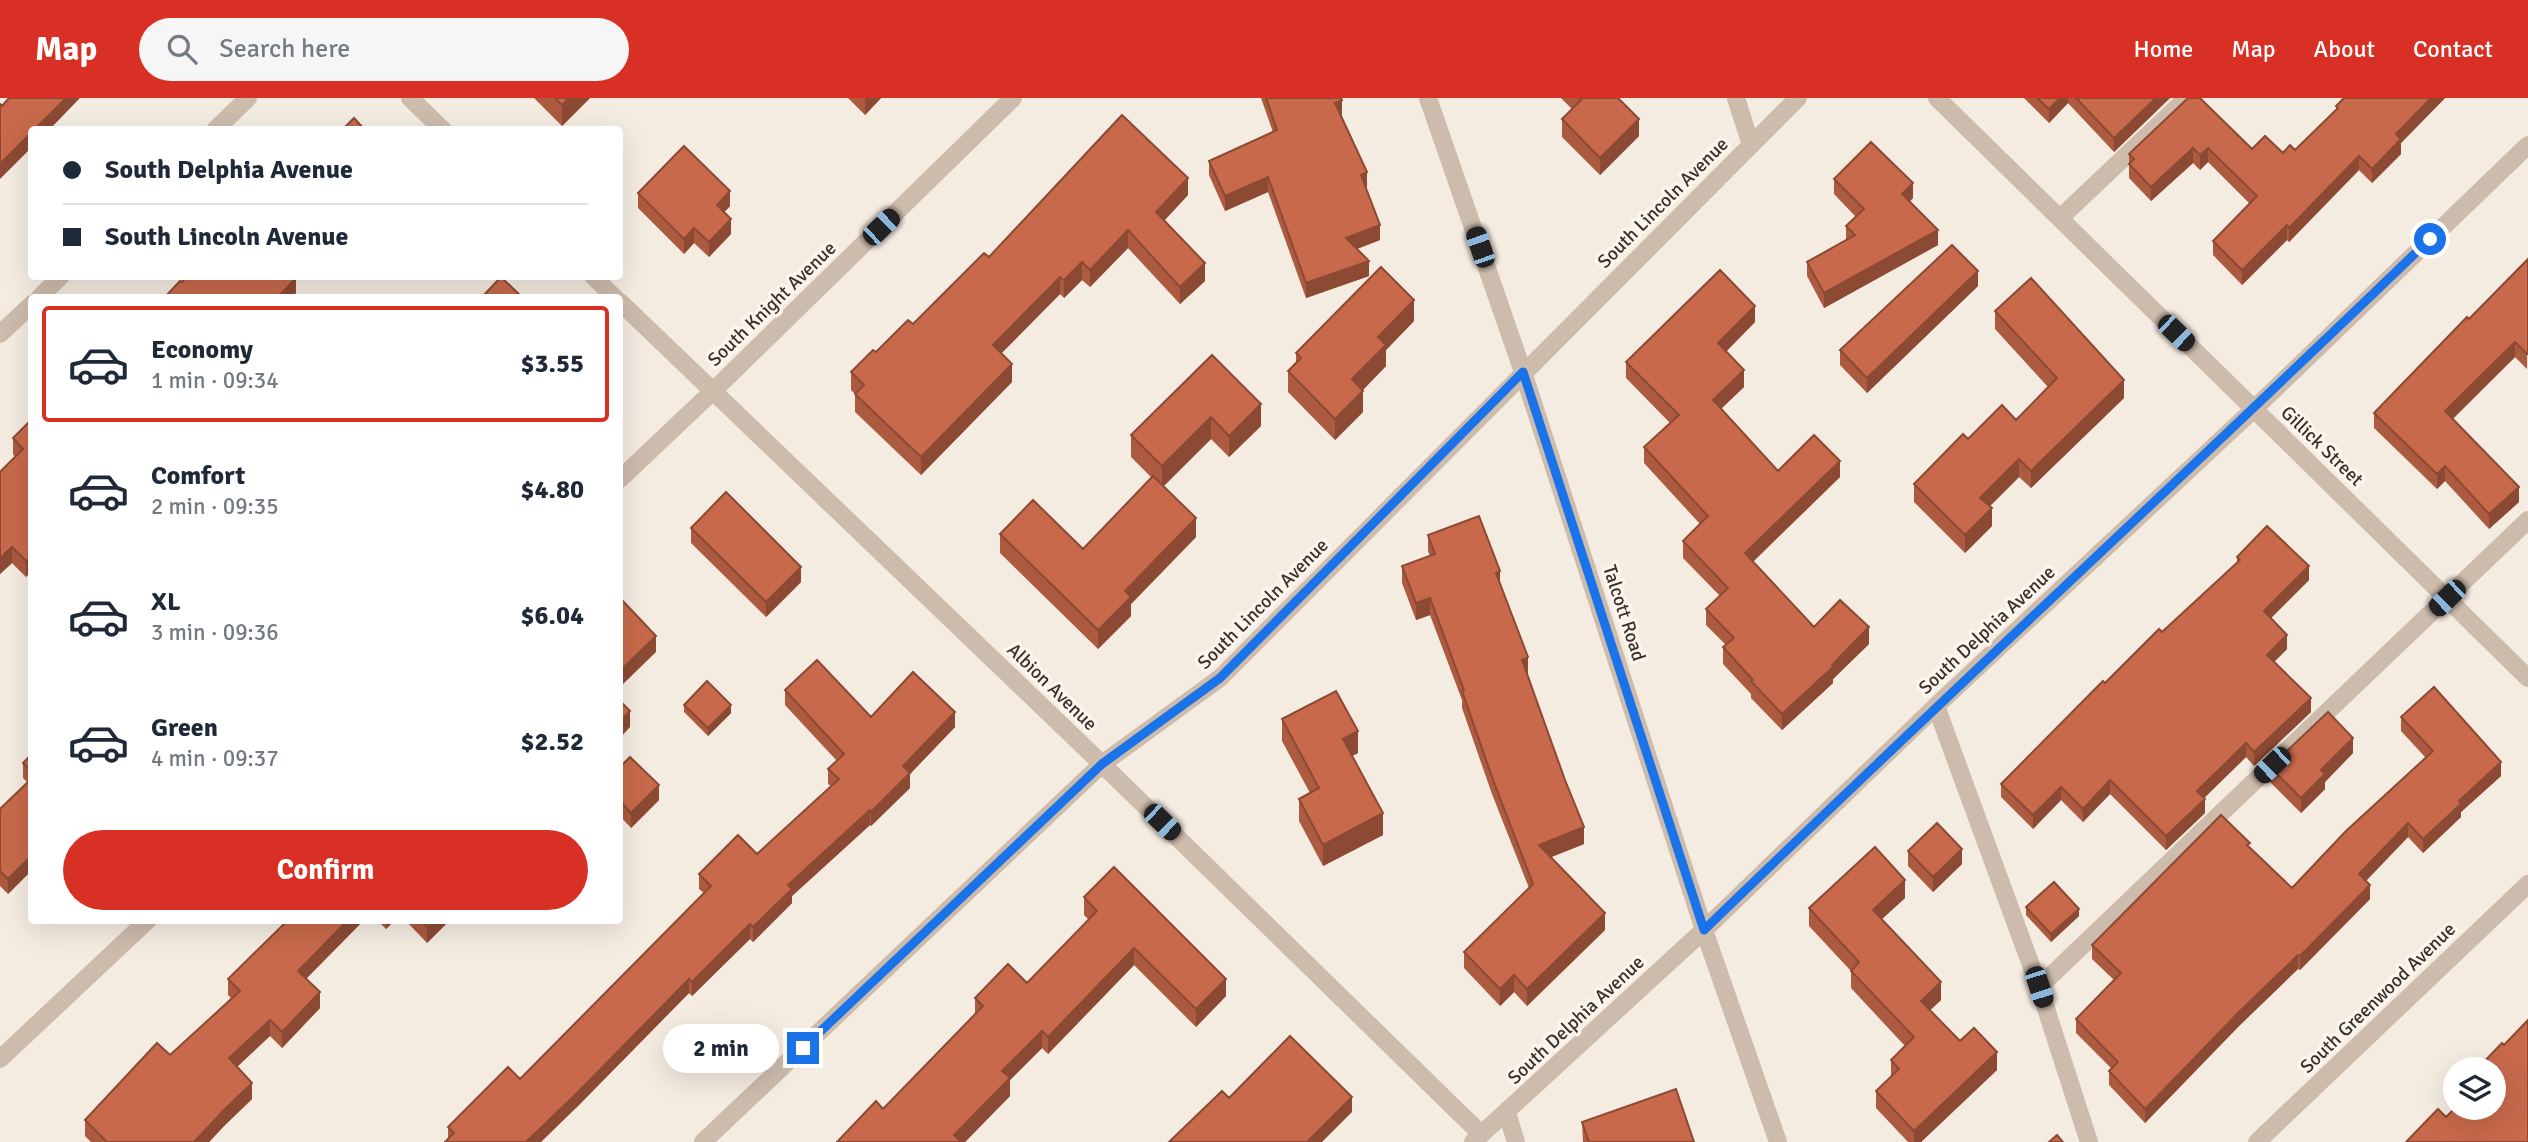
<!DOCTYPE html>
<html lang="en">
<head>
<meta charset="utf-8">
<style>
	:root { --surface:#fff; --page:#f6f6f7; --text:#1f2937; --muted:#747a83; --line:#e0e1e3; --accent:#d93025 }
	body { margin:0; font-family:Signika,sans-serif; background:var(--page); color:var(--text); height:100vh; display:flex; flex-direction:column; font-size:26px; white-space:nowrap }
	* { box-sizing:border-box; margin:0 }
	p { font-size:23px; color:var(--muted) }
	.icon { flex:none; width:38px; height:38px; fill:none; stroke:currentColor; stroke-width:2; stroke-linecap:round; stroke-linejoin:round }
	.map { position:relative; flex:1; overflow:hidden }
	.panel { position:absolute; left:28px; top:196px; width:595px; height:630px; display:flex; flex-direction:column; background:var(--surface); border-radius:7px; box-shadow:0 7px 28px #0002 }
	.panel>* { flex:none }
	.top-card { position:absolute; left:28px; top:28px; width:595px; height:154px; border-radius:7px; box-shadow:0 7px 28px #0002; display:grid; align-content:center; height:154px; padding:0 35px; background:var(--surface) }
	.fabs { position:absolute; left:2443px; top:959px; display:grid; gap:14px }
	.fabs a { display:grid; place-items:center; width:63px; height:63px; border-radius:50%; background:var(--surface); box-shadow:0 7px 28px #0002; font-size:35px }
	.end { position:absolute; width:32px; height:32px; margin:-16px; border:9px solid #1a73e8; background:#fff; box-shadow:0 0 0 4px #fff }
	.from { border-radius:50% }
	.bubble { position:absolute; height:49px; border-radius:24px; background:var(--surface); box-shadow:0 7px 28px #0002; font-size:23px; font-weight:700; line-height:49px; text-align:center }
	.car { position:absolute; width:21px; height:42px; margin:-21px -10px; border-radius:9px; box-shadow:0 0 5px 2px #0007; background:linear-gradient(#222 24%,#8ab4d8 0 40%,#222 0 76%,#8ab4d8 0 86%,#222 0) }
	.top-card b { display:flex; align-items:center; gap:24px; height:66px; font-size:26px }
	.top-card b+b { border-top:2px solid var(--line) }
	.top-card i { width:18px; height:18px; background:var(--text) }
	ul { padding:12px 0 0; list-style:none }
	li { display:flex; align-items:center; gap:21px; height:116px; margin:0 14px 10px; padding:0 21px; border:4px solid transparent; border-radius:7px }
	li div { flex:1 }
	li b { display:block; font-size:26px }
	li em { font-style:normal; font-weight:700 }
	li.active { border-color:var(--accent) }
	li>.icon { width:63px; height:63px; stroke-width:1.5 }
	.cta { display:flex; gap:14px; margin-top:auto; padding:14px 35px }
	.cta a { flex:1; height:80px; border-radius:42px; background:var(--accent); color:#fff; font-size:28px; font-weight:700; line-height:80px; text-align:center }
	header { display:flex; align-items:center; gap:42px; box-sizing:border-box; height:98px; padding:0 35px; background:var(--accent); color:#fff }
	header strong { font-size:33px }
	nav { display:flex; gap:38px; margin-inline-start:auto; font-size:24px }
	.search { width:490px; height:63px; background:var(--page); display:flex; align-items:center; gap:18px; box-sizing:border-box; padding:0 24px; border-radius:38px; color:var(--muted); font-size:26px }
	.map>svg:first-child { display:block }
</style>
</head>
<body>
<header>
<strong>Map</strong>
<div class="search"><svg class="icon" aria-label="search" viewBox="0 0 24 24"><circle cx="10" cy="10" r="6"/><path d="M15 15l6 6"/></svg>Search here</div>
<nav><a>Home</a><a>Map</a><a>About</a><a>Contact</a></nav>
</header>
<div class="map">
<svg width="2528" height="1044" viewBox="0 0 2528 1044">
	<rect width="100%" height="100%" fill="#f4ebe1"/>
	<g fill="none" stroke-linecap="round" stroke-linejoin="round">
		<path stroke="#cdbbac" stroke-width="18" d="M1736 0 1751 47
			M2060 120 2187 0
			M1936 608 2039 889 2089 1044
			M2039 889 2528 422
			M1507 1015 1516 1044"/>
		<path stroke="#cdbbac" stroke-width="18" d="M410 0 443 32
			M1937 0 2528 580
			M215 32 248 0
			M593 178 615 200
			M39 200 61 178
			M620 204 1102 666 1481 1036
			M0 236 32 206
			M620 381 712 294 1013 0
			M0 961 148 822
			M703 1044 1102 666 1220 580 1798 0
			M1473 1044 1704 832 1936 608 2254 311 2528 47
			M2257 1044 2528 786"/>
		<path stroke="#cdbbac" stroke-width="18" d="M1428 0 1523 274 1704 832 1778 1044"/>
	</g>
	<path fill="#ac5a40" d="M534 0H590L562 28Z
		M848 0H881L865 17Z
		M1261 0H1341L1342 17 1341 18 1367 89H1366L1380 142 1357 151 1369 178 1306 200 1268 94 1225 113 1209 77V63L1273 34Z
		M1561 0H1618L1639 38 1600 77 1562 39V21L1572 11Z
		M2024 0H2170L2114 54 2068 5 2049 25Z
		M2188 0 2252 51 2283 55 2295 52 2336 12V8L2344 0H2445L2401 45V56L2372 85 2359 72 2289 144 2287 142 2242 187 2213 157V143L2250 106 2208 64 2200 72 2193 65 2151 103 2129 80V56Z
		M1834 81 1913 100 1910 103 1938 147 1824 210 1807 178V164L1846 142V128L1856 119 1834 96Z
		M638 95 730 108 724 114 731 136 709 159 694 145 684 156 638 110Z
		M1188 97 1164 123 1205 183 1180 206 1128 150 1090 189 1082 182 1064 200 1060 196 1001 255 1012 284 921 377 855 314V296L851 292V274L913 226Z
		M2528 161 2527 271 2515 259 2453 321 2519 404 2489 431 2445 383 2437 391 2374 330V315Z
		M1978 188 1867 295 1840 267V252Z
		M1995 213 2124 300 2031 390 2019 379 1990 408 1992 428 1965 455 1914 404V386L1968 341 2016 322 2048 289 1995 231Z
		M1414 223 1386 252V268L1363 292V314L1335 342 1288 294V273L1296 265V255Z
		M1755 224 1726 254 1744 289 1721 311 1778 373 1840 379 1753 464 1814 529 1869 546 1833 581V585L1782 632 1751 600V596L1723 566V549L1726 547 1706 527V511L1720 498 1683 460V443L1700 426 1644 365V349L1670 325 1626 280V264Z
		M1212 257 1261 328 1229 359 1211 341 1163 388 1196 439 1131 506V518L1098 551 1000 455V436L1083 451 1152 380 1131 359V337Z
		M32 321 26 479 12 465 0 476V374L15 359 13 356V340Z
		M691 430 801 484 766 519 691 445Z
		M1428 437 1500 486 1527 577 1584 746 1551 759 1605 832 1527 908 1514 894 1500 908 1464 870V854L1529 790 1492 696 1462 610V602L1430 517 1416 522 1402 485V468L1430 458 1428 453Z
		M2237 459 2309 482 2271 520 2287 551 2274 564 2311 614 2254 668 2246 659 2204 700 2205 715 2166 752 2110 696 2083 724 2061 702 2033 731 2001 699V686L2105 585 2162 534 2237 465Z
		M785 592 871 619 955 629 910 676V690L871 728 870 727 792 798V805L753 844 750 841 692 898 689 895 576 1010 448 1041V1029L520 981 704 795 699 791V776L757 756 831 688 828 686V671L837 663 785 607Z
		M684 607 731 615 708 638 684 614Z
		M2401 619 2501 678 2461 714V719L2423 755 2408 739 2366 783 2370 801 2300 872 2298 871 2239 928 2145 1025 2109 987V973L2111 970 2076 935V921L2114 882 2092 861V847L2250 749 2292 790 2426 660 2401 633Z
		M1282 621 1358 655 1352 658 1383 737 1323 768 1299 723V701L1310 695 1282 643Z
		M2353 655 2325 684V691L2301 715 2270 684V669Z
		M32 656V772L8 796 0 788V711L27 684 23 680V665Z
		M620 669 659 702 631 730 620 718Z
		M1908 753 1962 766 1933 794 1908 768Z
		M1084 799 1226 898 1196 929 1134 867 1048 956 1042 950 1010 982V998L965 1044H837L883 1011 975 917V900L1027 885 1089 822 1084 817Z
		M1905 800 1882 821 1941 902 1930 912 1960 943 1997 972 1921 1044H1908L1876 1010V993L1891 978V962L1905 948 1851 890V873L1809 828V810Z
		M2026 809 2079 818 2051 844 2026 817Z
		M288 822H364L306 881 320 910 282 950 270 938 237 969 252 1001 225 1027 209 1044H91L85 1038V1022L170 957 231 900 228 897V881Z
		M377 822H395L386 831Z
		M405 822H450L427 845Z
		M1582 1024 1694 1044H1583Z"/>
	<path fill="#8c4a34" d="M66 0H80L49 32H34Z
		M569 0H590L562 28V7Z
		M865 0H881L865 17Z
		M2060 0H2068V5L2049 25V11Z
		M2156 0H2170L2114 54V40Z
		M2431 0H2445L2401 45V56L2372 85V71L2396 36Z
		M1342 2V17L1335 20V5Z
		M1639 21V38L1600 77V60Z
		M32 34V49L0 81V66Z
		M2193 50V65L2151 103V89Z
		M2208 50V64L2200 72V57Z
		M2359 58V72L2289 144V130Z
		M1367 74V89L1361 91V77Z
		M1268 79V94L1225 113V98Z
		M1188 80V97L1156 131V114Z
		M1913 85V100L1902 111V96Z
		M730 93V108L717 122V107Z
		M731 121V136L709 159V144Z
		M1380 127V142L1346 155V140Z
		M2287 127V142L2242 187V172Z
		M694 130V145L684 156V141Z
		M1128 132V150L1090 189V172Z
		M1938 132V147L1824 210V195Z
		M1369 163V178L1306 200V185Z
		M1082 164V182L1064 200V182Z
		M1205 165V183L1180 206V189Z
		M1978 173V188L1867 295V280Z
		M290 178H300L296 182V195L292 200H277Z
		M1060 179V196L993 264V247Z
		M1414 202V223L1386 252V268L1352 303V281L1378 239Z
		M1755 208V224L1718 261V245Z
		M2515 244V259L2445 328V313Z
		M1012 266V284L921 377V359Z
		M1744 272V289L1713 318V302Z
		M2124 282V300L2031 390V373Z
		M1363 293V314L1335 342V321Z
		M1261 306V328L1229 359V338Z
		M1211 319V341L1162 390V368Z
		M2019 361V379L1980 418V400Z
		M1840 363V379L1745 471V455Z
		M2445 368V383L2437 391V376Z
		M2519 389V404L2489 431V416Z
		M1992 410V428L1965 455V437Z
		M1196 420V439L1131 506V518L1098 551V532L1125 493Z
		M12 449V465L0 476V460Z
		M32 458V473L26 479V463Z
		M2309 468V482L2264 527V513Z
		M801 469V484L766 519V504Z
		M1500 473V490L1496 475Z
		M1430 500V517L1416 522V505Z
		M1869 529V546L1833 581V585L1782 632V616Z
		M2287 537V551L2267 571V557Z
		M656 538V554L620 589V573Z
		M1528 559V576L1522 579V562Z
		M2311 600V614L2254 668V654Z
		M731 607V615L708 638V630Z
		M630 613V629L620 640V624Z
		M955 614V629L910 676V690L871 728V714L903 668Z
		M1358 633V655L1343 662V641Z
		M2353 640V655L2325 684V691L2301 715V700L2321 672Z
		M2246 645V659L2197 707V693Z
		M2501 664V678L2461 714V719L2423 755V741L2459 703Z
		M2110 682V696L2083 724V711Z
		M659 687V702L631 730V715Z
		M2061 689V702L2033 731V717Z
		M2205 701V715L2166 752V738Z
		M870 712V727L792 798V805L753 844V829L788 787Z
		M1383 715V737L1323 768V747Z
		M2408 725V739L2359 790V776Z
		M1584 729V746L1539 764V747Z
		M1962 751V766L1933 794V779Z
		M32 757V772L8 796V781Z
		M1905 782V800L1873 829V812Z
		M2370 787V801L2300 872V858Z
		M2079 811V818L2051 844V836Z
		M1605 815V832L1527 908V891Z
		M348 822H364L298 889V873Z
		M386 822H395L386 831Z
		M434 822H450L427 845V829Z
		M750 826V841L692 898V884Z
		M1134 850V867L1048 956V939Z
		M2298 857V871L2239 928 2145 1025V1011L2239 914Z
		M1514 877V894L1500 908V891Z
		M689 881V895L576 1010 541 1044H526Z
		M1226 881V898L1196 929V911Z
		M1941 884V902L1921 921V903Z
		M320 894V910L282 950V934Z
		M270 922V938L229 976V960Z
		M1042 933V950L1010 982V998L965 1044H954V1037L1002 973Z
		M1997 954V972L1921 1044H1914V1033Z
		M252 985V1001L225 1027 209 1044H194L225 1011Z
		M1352 999V1014L1322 1044H1307Z"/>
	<path fill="#c8694b" stroke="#8c4a34" stroke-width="2" d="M9 0H66L34 32H32V34L0 66V6L2 8Z
		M555 0H569L562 7Z
		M1266 0H1341L1342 2 1335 5 1367 74 1361 77 1380 127 1346 140 1369 163 1306 185 1268 79 1225 98 1209 63 1277 32Z
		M1579 0H1618L1639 21 1600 60 1562 21 1581 2Z
		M2037 0H2060L2049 11Z
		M2076 0H2156L2114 40Z
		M2188 0H2200L2252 51 2265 38 2283 55 2290 47 2295 52 2338 10 2336 8 2344 0H2431L2396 36 2401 41 2372 71 2359 58 2289 130 2287 127 2242 172 2213 143 2257 98 2208 50 2200 57 2193 50 2151 89 2129 66 2134 61 2129 56Z
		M1122 17 1188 80 1156 114 1205 165 1180 189 1128 132 1090 172 1082 164 1064 182 1060 179 993 247 1012 266 921 359 855 296 864 287 851 274 873 252 876 254 908 222 913 226 984 155 989 159Z
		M354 20 365 32H342Z
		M1871 44 1913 85 1902 96 1938 132 1824 195 1807 164 1855 137 1846 128 1864 111 1834 81Z
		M684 48 730 93 717 107 731 121 709 144 694 130 684 141 638 95Z
		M1952 147 1978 173 1867 280 1840 252Z
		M2528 161V256H2527L2515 244 2445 313 2519 389 2489 416 2445 368 2437 376 2374 315 2467 219 2469 221Z
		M1381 169 1414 202 1378 239 1386 247 1352 281 1363 293 1335 321 1288 273 1301 260 1296 255Z
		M1720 172 1755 208 1718 245 1744 272 1713 302 1778 373 1814 337 1840 363 1745 455 1814 529 1840 502 1869 529 1832 567 1833 569 1782 616 1751 583 1753 582 1723 549 1734 540 1706 511 1728 490 1683 443 1708 418 1644 349 1679 317 1626 264Z
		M187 178H295L296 180 277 200H164L180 183 182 184Z
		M501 179 523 200H481Z
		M2031 180 2124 282 2031 373 2019 361 1980 400 1992 410 1965 437 1914 386 1963 336 1968 341 2002 307 2016 322 2057 280 1995 213Z
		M1212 257 1261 306 1229 338 1211 319 1162 368 1131 337Z
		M32 321V458L26 463 12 449 0 460V374L23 351 13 340Z
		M1153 378 1196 420 1125 493 1131 499 1098 532 1000 436 1033 402 1083 451Z
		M726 394 801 469 766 504 691 430Z
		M1479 418 1500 473 1496 475 1528 559 1522 562 1565 682 1584 729 1539 747 1605 815 1527 891 1514 877 1500 891 1464 854 1533 786 1492 679 1462 593 1464 592 1430 500 1416 505 1402 468 1435 456 1428 437Z
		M2267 428 2309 468 2264 513 2287 537 2267 557 2311 600 2254 654 2246 645 2197 693 2205 701 2166 738 2110 682 2083 711 2061 689 2033 717 2001 686 2103 583 2105 585 2159 531 2162 534 2240 462 2237 459Z
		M620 500 656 538 620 573Z
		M817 562 871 619 913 574 955 614 903 668 910 675 871 714 870 712 788 787 792 791 753 829 750 826 692 884 689 881 576 996 526 1044H445L454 1035 448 1029 508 969 520 981 711 788 699 776 738 737 757 756 839 681 828 671 844 656 785 592Z
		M707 583 731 607 708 630 684 607Z
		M2434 589 2501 664 2459 703 2461 706 2423 741 2408 725 2359 776 2370 787 2300 858 2298 857 2239 914 2145 1011 2109 973 2118 964 2076 921 2121 875 2092 847 2221 717 2250 745 2247 747 2292 790 2346 733 2433 653 2401 619Z
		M1336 593 1358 633 1343 641 1383 715 1323 747 1299 701 1319 690 1282 621Z
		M620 603 630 613 620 624Z
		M2328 614 2353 640 2321 672 2325 676 2301 700 2270 669Z
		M32 656V674L23 665Z
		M630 659 659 687 631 715 620 703V669Z
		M32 680V757L8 781 0 773V711Z
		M1937 725 1962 751 1933 779 1908 753Z
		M1875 749 1905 782 1873 812 1941 884 1921 903 1960 943 1974 930 1997 954 1914 1033 1876 993 1899 971 1891 962 1914 939 1851 873 1859 864 1809 810Z
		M1114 769 1226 881 1196 911 1134 850 1048 939 1042 933 1002 973 1010 980 954 1037 961 1044H837L876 1003 883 1011 983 908 975 900 1008 866 1027 885 1097 813 1084 799Z
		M2054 784 2079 811 2051 836 2026 809Z
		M288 822H348L298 873 320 894 282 934 270 922 229 960 252 985 225 1011 194 1044H107L85 1022 157 945 170 957 240 893 228 881Z
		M421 822H434L427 829Z
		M2528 922V1044H2406L2438 1011 2446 1019 2455 1010H2494V971H2486L2481 967 2502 945 2504 947Z
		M1290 938 1352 999 1307 1044H1169L1222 993 1229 1000Z
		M1676 991 1694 1044H1589L1582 1024Z
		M2057 1037 2063 1044H2049Z"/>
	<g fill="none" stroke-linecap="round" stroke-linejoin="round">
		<path stroke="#1a73e8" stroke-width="9" d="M803 950 1102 666 1220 580 1523 274 1704 832C1944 599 2190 373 2430 141"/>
	</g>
	<g text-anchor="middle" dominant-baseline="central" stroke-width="7" stroke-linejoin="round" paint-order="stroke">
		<g font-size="19" fill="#3b302b" stroke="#fbf5ee">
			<text transform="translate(1663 105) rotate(-45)">South Lincoln Avenue</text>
			<text transform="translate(772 206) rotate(-44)">South Knight Avenue</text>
			<text transform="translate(2322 348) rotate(44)">Gillick Street</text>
			<text transform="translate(1263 506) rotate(-45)">South Lincoln Avenue</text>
			<text transform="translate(1624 515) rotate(72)">Talcott Road</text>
			<text transform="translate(1987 532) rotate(-43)">South Delphia Avenue</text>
			<text transform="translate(1052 589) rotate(44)">Albion Avenue</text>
			<text transform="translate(2378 900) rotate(-44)">South Greenwood Avenue</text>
			<text transform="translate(1576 922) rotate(-43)">South Delphia Avenue</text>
		</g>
	</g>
</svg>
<div class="fabs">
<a><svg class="icon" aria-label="layers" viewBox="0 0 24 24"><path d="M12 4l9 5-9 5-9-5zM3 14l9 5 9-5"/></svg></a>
</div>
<i class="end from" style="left:2430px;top:141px"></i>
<i class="end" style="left:803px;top:950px"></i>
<div class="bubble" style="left:663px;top:926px;width:116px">2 min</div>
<i class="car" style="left:881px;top:129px;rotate:46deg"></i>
<i class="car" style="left:1480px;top:149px;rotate:341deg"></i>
<i class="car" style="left:2176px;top:235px;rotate:134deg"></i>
<i class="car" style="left:2447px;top:500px;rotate:226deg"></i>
<i class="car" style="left:2272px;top:667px;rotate:226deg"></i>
<i class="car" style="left:1162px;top:724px;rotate:134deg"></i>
<i class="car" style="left:2039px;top:889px;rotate:162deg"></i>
<div class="top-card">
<b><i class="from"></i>South Delphia Avenue</b>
<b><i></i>South Lincoln Avenue</b>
</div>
<section class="panel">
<ul>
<li class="active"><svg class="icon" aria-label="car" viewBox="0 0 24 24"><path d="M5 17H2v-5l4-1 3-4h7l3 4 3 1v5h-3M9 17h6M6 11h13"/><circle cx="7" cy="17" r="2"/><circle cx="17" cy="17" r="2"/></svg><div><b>Economy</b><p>1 min · 09:34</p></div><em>$3.55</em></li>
<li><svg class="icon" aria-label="car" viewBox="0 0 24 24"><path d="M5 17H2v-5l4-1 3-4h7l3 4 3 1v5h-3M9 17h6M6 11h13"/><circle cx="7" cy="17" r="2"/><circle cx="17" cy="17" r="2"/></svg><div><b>Comfort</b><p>2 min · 09:35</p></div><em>$4.80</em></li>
<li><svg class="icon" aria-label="car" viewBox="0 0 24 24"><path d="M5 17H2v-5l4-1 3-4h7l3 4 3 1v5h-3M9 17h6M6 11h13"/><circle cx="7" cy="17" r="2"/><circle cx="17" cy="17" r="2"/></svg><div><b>XL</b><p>3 min · 09:36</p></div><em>$6.04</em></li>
<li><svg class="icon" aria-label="car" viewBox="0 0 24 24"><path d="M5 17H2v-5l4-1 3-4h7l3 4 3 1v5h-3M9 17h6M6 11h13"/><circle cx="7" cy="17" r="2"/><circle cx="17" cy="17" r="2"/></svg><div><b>Green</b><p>4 min · 09:37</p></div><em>$2.52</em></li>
</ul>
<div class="cta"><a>Confirm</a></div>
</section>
</div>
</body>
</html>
